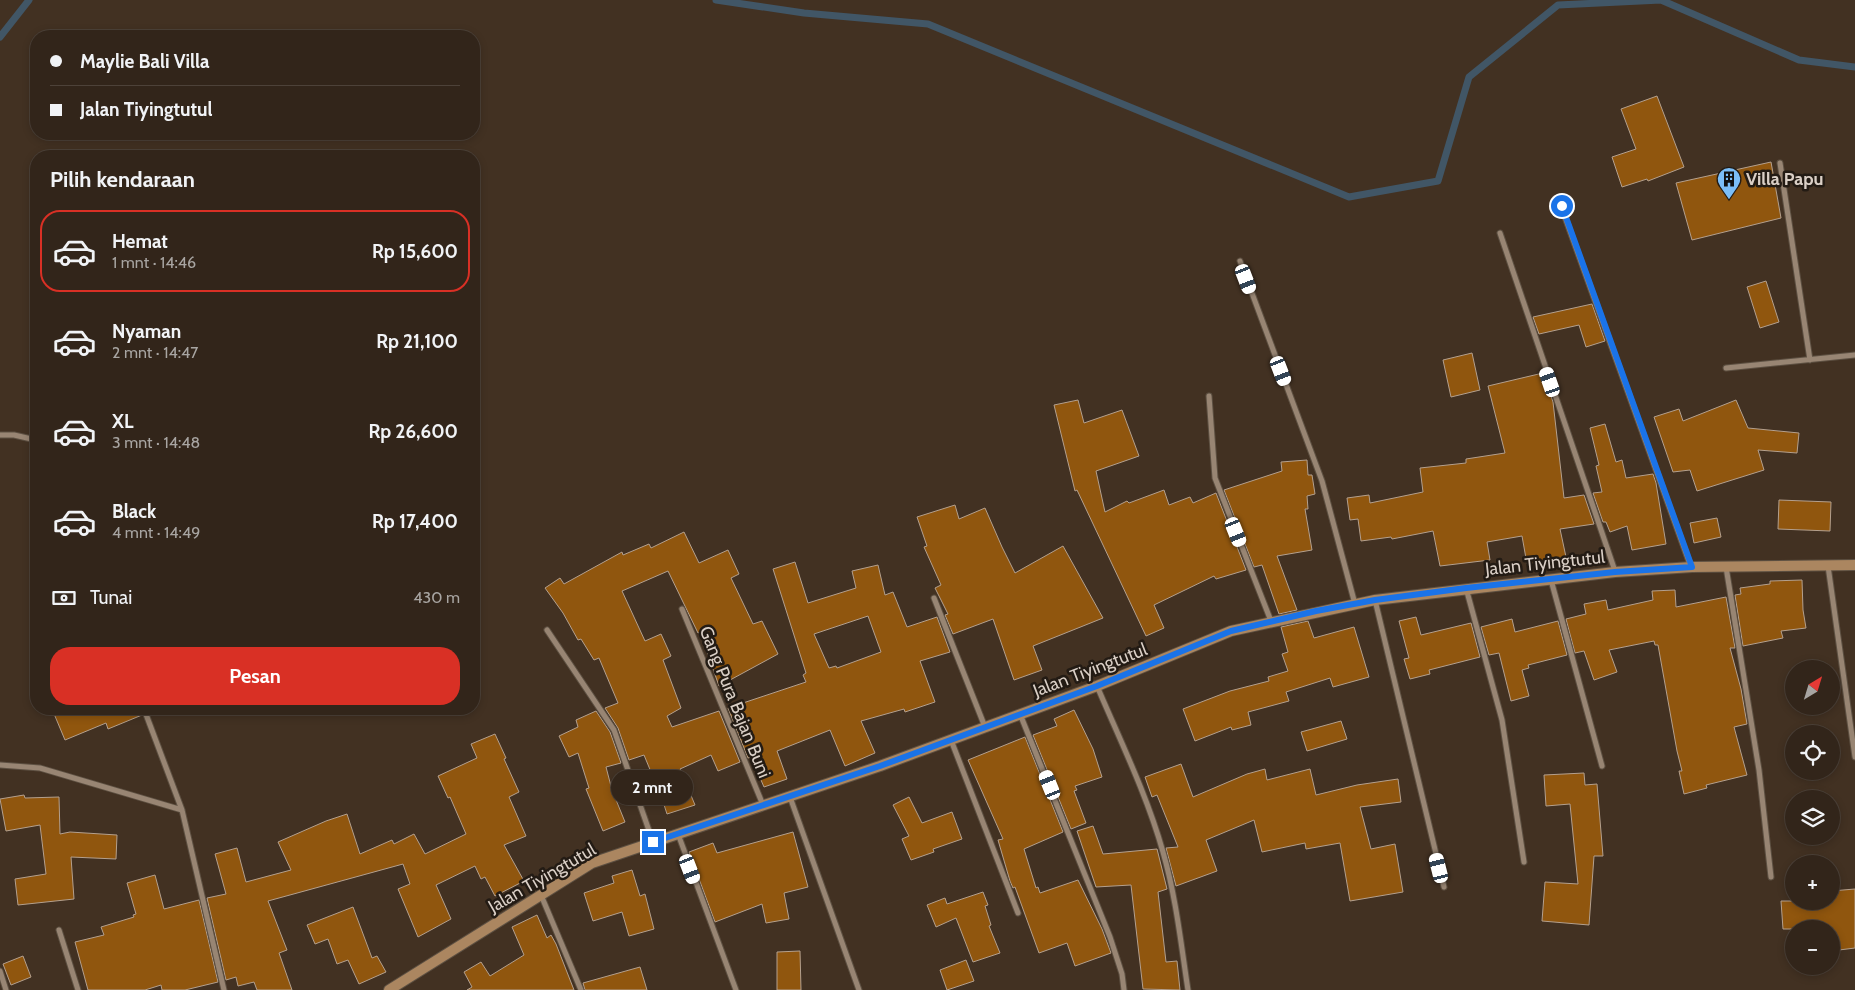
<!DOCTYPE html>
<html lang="id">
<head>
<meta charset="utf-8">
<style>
	:root { --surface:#32251a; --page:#3d3127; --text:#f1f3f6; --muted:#a8a5a2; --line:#4d4239; --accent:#d93025 }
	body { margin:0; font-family:Cabin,sans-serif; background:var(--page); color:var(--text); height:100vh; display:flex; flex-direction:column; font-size:19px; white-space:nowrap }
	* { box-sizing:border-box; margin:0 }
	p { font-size:16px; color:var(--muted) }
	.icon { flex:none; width:28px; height:28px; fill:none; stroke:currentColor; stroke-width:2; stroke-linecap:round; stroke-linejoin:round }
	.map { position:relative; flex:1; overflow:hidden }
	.side { position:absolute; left:30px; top:150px; width:450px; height:565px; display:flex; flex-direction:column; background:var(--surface); border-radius:20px; box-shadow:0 2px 8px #0003,0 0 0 1px var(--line) }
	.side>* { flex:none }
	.guide { position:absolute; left:30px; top:30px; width:450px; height:110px; border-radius:20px; box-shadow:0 2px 8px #0003,0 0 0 1px var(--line); display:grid; align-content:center; height:110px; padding:0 20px; background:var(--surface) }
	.needle { width:32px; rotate:38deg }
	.tools { position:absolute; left:1785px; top:660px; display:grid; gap:10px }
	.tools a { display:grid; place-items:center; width:55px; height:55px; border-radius:50%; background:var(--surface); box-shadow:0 2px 8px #0003,0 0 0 1px var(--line); font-size:25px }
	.end { position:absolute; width:22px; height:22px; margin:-11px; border:6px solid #1a73e8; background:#fff; box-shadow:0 0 0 2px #fff }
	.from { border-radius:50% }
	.bubble { position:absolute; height:35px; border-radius:18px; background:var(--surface); box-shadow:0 2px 8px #0003,0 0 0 1px var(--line); font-size:16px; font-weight:700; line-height:35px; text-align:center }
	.car { position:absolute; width:15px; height:30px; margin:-15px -8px; border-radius:6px; box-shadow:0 0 4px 1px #0007; background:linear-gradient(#fff 24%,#345 0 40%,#fff 0 76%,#345 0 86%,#fff 0) }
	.guide b { display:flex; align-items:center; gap:18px; height:48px; font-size:19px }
	.guide b+b { border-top:1px solid var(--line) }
	.guide i { width:12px; height:12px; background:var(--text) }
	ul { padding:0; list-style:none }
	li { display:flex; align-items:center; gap:15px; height:82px; margin:0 10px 8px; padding:0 10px; border:2px solid transparent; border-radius:20px }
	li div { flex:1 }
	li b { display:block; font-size:19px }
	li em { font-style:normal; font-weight:700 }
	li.selected { border-color:var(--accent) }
	li>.icon { width:45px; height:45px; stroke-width:1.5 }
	h2 { padding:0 20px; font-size:22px; line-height:60px }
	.pay { display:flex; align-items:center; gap:12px; height:55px; padding:0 20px; font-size:19px }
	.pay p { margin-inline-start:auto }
	.primary-button { display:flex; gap:10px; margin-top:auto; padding:10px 20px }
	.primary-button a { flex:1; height:58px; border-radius:20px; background:var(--accent); color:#fff; font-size:20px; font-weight:700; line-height:58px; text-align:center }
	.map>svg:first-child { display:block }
</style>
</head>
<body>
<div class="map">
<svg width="1855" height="990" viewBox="0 0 1855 990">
	<rect width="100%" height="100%" fill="#423122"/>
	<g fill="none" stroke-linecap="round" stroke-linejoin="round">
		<path stroke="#415666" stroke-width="7" d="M716 0 804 13 928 24 1349 197 1438 181 1469 77 1558 5 1661 0 1799 60 1855 67
			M0 37 29 0"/>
	</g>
	<path fill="#90560e" stroke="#b4a08e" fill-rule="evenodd" d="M1657 96 1684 167 1648 181 1647 179 1622 187 1612 157 1636 149 1621 109Z
		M1771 162 1781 218 1692 240 1676 183Z
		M1766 281 1779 322 1760 328 1747 287Z
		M1592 304 1605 341 1586 347 1579 325 1539 334 1533 317Z
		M1472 353 1480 390 1451 397 1443 360Z
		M1543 373 1553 402 1564 498 1584 495 1594 524 1560 529 1566 557 1527 564 1522 536 1487 542 1490 560 1440 566 1433 531 1392 539 1391 537 1361 541 1358 519 1350 520 1347 498 1369 495 1370 503 1423 492 1420 468 1466 463V459L1505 453 1488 386Z
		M1078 400 1084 423 1122 410 1139 456 1096 471 1105 512 1127 501 1129 503 1164 490 1169 505 1190 497 1193 503 1216 493 1246 570 1216 579 1214 576 1154 605 1164 628 1146 636 1077 490 1075 491 1054 405Z
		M1736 400 1748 428 1799 433 1797 453 1758 450 1764 470 1697 491 1690 470 1673 472 1654 417 1679 409 1683 421Z
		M1605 424 1616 462 1622 460 1626 478 1653 474 1656 483 1666 544 1632 550 1627 526 1610 532 1606 522H1603L1593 493 1602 492 1596 466 1599 465 1590 428Z
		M1307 460 1308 475H1312L1315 494 1307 496 1308 509H1305L1312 550 1277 556 1297 610 1279 614 1262 565 1254 567 1224 490 1282 471 1281 462Z
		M1779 500 1831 502 1830 531 1778 529Z
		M955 505 959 519 985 508 1002 547 1015 573 1063 546 1103 618 1033 646 1042 670 1014 680 993 619 953 634 945 615 948 614 935 588 941 585 924 547 927 546 917 517Z
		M1717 518 1721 537 1694 543 1690 523Z
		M684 532 699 563 728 550 739 574 731 578 753 624 762 621 778 654 719 686 700 632 698 633 668 571 622 591 645 641 661 634 671 656 663 660 681 708 667 716 672 727 719 711 740 762 718 771 711 755 680 769 695 805 667 814 657 783 656 784 644 755 629 760 618 728 605 708 618 703 599 658 594 660 581 639 578 640 563 613 545 588 560 578 564 584 622 552 623 555 649 544 651 548Z
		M795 562 808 603 856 588 852 571 878 565 885 595 893 592 907 627 937 617 950 652 920 661 935 702 905 712 904 709 861 721 875 753 845 766 830 730 777 751 787 779 764 787 751 757 748 758 728 708 806 682 803 675 806 673 773 569ZM868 616 881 652 837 668 836 666 829 668 814 634Z
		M1802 580 1803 610 1806 628 1781 631 1783 638 1743 646 1735 595 1741 594 1740 588 1770 584V581Z
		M1675 590 1676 607 1726 597 1735 648H1730L1741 689 1747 724 1734 727 1747 775 1706 785 1707 788 1684 794 1679 771H1682L1677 751 1658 645H1655L1654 641 1609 650 1617 672 1594 680 1584 651 1575 653 1566 619 1586 614 1584 604 1606 600 1608 610 1653 600 1652 591Z
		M1416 617 1421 635 1471 623 1480 657 1429 670 1430 674 1410 679 1404 659 1409 658 1399 621Z
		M1512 619 1515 632 1558 621 1567 655 1528 665 1529 668 1522 670 1529 696 1511 701 1499 653 1489 655 1481 627Z
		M1308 621 1314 638 1354 627 1369 677 1333 687 1330 678 1286 692 1289 701 1248 712 1251 725 1232 730 1231 727 1195 741 1183 709 1230 691 1269 681 1268 677 1288 671 1282 654 1288 652 1281 627Z
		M52 709H140L142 715 108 729 106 723 65 740Z
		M1074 710 1093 749 1102 777 1075 786 1077 790 1074 791 1086 823 1071 829 1033 735 1057 726 1054 719Z
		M596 711 610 732 621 763 606 767 612 790 625 822 603 831 586 789 589 788 578 753 569 757 559 736 578 727 576 720Z
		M1341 721 1347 739 1307 751 1301 732Z
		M495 734 506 758 504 759 519 792 509 797 526 836 504 845 524 881 495 896 485 877 481 879 475 866 436 885 451 919 418 937 398 889 410 884 403 864 268 901 287 950 279 953 292 990H257L254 982 238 986 236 977 226 980 207 898 226 894 215 854 237 848 246 882 291 870 278 842 326 821 347 814 360 854 392 840 394 844 414 834 425 854 466 834 450 797 448 798 438 776 477 758 471 744Z
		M1025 737 1063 832 1024 849 1036 888 1038 887 1040 893 1078 880 1102 929 1111 953 1075 966 1067 943 1039 953 1015 887 1013 888 1010 881 998 840 1003 839 968 760Z
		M1181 764 1193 797 1247 774 1265 769 1267 780 1310 769 1316 795 1357 785 1398 779 1401 802 1360 807 1371 849 1395 844 1403 892 1350 901 1340 843 1306 849 1305 843 1262 852 1254 820 1206 840 1217 871 1176 886 1166 848 1178 847 1157 795 1152 797 1145 777Z
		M1584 773 1585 785 1597 784 1603 856H1594L1589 925 1542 921 1545 882 1578 884 1570 804 1546 806 1544 775Z
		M24 795 25 798 59 797 60 834 70 832 117 835 116 859 71 857 74 899 18 905 15 879 46 874 40 825 6 831 0 799Z
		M909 797 922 823 952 812 962 839 933 849 934 852 911 860 902 839 909 836 893 805Z
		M1093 826 1103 854 1157 849 1167 889 1158 892 1166 962 1177 961 1180 990 1143 989 1131 885 1096 887 1077 831Z
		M793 832 808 887 784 893 789 919 766 923 762 904 715 922 689 852 713 843 717 853Z
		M632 870 640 896 645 894 654 929 629 936 622 912 593 921 584 893 614 883 612 876Z
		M155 875 164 909 199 900 218 982 185 990H162L161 985 145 990H88L75 942 104 935 101 927 134 917 133 915 136 914 127 883Z
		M1855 889V948L1831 951V929H1783L1781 901H1831V891Z
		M983 892 988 905 985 906 991 925 989 926 1000 953 973 962 956 918 936 927 927 905 945 898 947 904Z
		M353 907 372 958 377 956 386 972 359 984 348 960 337 964 328 939 315 944 307 925Z
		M537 915 547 938 551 935 556 944 574 990H467L472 987 464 972 481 962 490 976 524 955 512 927Z
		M800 951 801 990H777V952Z
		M23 956 31 977 11 985 3 964Z
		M966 960 974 981 947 990 940 970Z
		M640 967 647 990H585L583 983Z"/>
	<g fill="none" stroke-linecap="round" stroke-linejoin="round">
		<g stroke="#5d5042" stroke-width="7">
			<path id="street" d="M1780 163 1810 360
				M1561 206 1691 567
				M1500 233 1615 571
				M1240 261 1322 481 1355 604
				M1726 368 1855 355
				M1209 396 1215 478 1271 621
				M0 435H14L36 440
				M1828 566 1855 757
				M1726 567 1759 770 1771 877
				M1551 580 1602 766
				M1466 588 1502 720 1524 862
				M934 598 985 727
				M1375 600 1444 887
				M682 609 763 805
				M547 630 614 730 653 842
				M1097 686C1120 740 1147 795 1163 852 1176 897 1181 944 1188 990
				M144 709 182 810 224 990
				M1020 714 1110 937 1122 974 1124 990
				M951 740 1018 913
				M0 765 40 768 182 810
				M790 797 859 990
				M678 834 736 990
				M541 895 581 990
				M59 930 78 990
				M0 971 6 990"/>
		</g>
		<g stroke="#5d5042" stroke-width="12">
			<path id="secondary" d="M389 990 592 863 880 766 1097 686 1231 631 1375 600 1615 572 1692 567 1855 565"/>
		</g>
		<use href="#street" stroke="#988573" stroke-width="5"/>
		<use href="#secondary" stroke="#ab8660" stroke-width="10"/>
	</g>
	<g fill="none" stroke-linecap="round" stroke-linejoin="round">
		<path stroke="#1a73e8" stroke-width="6" d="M653 842 880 766 1097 686 1231 631 1316 611 1375 600 1466 588 1615 572 1692 567 1562 206"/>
	</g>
	<defs>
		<g id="building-pin" transform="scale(1.25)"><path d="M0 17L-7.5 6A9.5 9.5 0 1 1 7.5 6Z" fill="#7bbef8" stroke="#231b14"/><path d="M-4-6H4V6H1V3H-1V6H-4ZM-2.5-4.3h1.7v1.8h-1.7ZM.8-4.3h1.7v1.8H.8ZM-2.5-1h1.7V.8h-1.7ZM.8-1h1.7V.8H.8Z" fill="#111"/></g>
	</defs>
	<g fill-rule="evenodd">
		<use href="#building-pin" x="1729" y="179"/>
	</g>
	<g text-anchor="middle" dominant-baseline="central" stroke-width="5" stroke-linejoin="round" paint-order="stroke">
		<g font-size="18" font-weight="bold" fill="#dacfc6" stroke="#231b14" text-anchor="start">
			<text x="1746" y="179">Villa Papu</text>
		</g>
		<g font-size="18" fill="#dacfc6" stroke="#231b14">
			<text transform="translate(1545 563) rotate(-6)">Jalan Tiyingtutul</text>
			<text transform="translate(1090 670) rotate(-21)">Jalan Tiyingtutul</text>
			<text transform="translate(735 702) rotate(68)">Gang Pura Bajan Buni</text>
			<text transform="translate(542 878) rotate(-30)">Jalan Tiyingtutul</text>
		</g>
	</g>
</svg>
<div class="tools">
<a><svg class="needle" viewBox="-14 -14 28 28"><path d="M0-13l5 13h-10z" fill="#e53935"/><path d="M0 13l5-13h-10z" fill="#a8a5a2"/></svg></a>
<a><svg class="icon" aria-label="locate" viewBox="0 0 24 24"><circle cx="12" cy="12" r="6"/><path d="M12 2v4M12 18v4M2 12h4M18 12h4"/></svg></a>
<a><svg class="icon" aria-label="layers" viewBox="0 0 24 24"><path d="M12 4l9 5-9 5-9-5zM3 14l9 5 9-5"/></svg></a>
<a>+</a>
<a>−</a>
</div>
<i class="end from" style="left:1562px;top:206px"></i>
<i class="end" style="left:653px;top:842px"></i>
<div class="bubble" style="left:611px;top:770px;width:82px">2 mnt</div>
<i class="car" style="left:1246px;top:279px;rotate:159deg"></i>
<i class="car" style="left:1281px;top:371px;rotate:159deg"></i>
<i class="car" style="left:1550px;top:382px;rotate:341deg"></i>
<i class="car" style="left:1236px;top:532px;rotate:158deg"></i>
<i class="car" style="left:1050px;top:785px;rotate:338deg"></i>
<i class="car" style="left:1439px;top:868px;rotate:346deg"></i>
<i class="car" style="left:690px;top:869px;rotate:159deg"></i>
<div class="guide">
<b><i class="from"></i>Maylie Bali Villa</b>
<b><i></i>Jalan Tiyingtutul</b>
</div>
<section class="side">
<h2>Pilih kendaraan</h2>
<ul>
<li class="selected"><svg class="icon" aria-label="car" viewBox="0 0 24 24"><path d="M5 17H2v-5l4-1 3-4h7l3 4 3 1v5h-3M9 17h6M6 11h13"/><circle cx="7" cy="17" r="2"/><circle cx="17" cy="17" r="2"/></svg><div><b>Hemat</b><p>1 mnt · 14:46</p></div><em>Rp 15,600</em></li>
<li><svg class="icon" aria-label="car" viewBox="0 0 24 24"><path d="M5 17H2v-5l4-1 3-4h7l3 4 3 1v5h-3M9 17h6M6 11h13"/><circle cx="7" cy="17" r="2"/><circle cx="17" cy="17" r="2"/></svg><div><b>Nyaman</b><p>2 mnt · 14:47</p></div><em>Rp 21,100</em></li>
<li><svg class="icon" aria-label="car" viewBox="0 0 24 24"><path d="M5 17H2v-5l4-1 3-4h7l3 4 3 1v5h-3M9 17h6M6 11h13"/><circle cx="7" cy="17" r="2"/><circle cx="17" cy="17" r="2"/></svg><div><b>XL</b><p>3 mnt · 14:48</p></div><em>Rp 26,600</em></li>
<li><svg class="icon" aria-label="car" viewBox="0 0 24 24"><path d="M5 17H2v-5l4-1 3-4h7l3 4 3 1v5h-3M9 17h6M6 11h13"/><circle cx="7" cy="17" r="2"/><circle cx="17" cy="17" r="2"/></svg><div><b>Black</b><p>4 mnt · 14:49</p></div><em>Rp 17,400</em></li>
</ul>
<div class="pay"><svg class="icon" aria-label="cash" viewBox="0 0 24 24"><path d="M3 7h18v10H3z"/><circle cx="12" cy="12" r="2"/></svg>Tunai<p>430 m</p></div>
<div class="primary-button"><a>Pesan</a></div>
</section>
</div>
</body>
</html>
